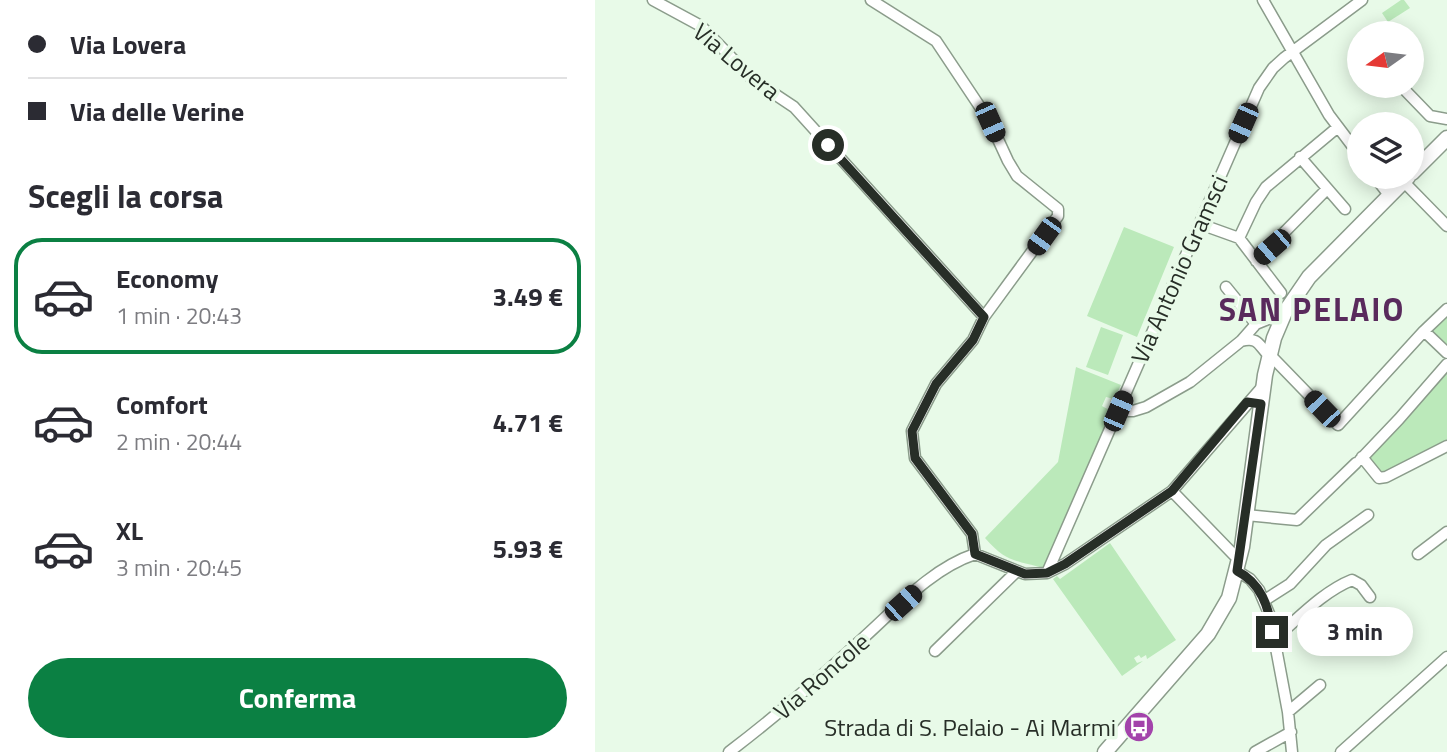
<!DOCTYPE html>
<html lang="it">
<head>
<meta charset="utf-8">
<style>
	:root { --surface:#fff; --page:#f2f2f3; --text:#2b2b33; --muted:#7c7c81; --line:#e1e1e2; --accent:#0b8043 }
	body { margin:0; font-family:"Titillium Web",sans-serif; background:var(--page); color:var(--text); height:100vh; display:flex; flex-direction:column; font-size:26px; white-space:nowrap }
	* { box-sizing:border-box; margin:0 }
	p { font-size:23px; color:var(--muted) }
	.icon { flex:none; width:38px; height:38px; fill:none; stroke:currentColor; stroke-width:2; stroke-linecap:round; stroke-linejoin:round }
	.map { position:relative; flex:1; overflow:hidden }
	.details { display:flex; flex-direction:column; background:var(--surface); width:595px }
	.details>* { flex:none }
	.top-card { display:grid; align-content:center; height:154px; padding:0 28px; background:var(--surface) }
	.needle { width:46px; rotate:256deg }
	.fabs { position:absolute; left:752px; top:21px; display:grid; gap:14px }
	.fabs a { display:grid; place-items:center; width:77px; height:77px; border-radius:50%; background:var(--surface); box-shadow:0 4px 18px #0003; font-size:35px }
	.end { position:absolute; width:32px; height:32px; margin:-16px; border:9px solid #272e27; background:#fff; box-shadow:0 0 0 4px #fff }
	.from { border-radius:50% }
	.bubble { position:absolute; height:49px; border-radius:24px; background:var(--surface); box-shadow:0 4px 18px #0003; font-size:23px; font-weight:700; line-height:49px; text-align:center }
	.car { position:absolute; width:21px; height:42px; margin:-21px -10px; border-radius:9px; box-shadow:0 0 5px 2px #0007; background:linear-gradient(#222 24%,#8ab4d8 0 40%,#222 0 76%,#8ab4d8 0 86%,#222 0) }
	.top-card b { display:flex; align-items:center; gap:24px; height:66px; font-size:26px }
	.top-card b+b { border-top:2px solid var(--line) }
	.top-card i { width:18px; height:18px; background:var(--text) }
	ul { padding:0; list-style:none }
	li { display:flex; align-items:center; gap:21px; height:116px; margin:0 14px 10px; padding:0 14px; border:4px solid transparent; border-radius:28px }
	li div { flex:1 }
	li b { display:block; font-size:26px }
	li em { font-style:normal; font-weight:700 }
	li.current { border-color:var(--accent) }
	li>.icon { width:63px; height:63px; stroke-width:1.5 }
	h2 { padding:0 28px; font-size:32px; line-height:84px }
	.cta { display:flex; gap:14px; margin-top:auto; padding:14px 28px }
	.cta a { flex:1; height:80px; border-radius:42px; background:var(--accent); color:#fff; font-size:28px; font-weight:700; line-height:80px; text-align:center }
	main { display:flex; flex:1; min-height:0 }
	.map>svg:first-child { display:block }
</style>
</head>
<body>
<main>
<section class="details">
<div class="top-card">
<b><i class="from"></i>Via Lovera</b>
<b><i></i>Via delle Verine</b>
</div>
<h2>Scegli la corsa</h2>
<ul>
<li class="current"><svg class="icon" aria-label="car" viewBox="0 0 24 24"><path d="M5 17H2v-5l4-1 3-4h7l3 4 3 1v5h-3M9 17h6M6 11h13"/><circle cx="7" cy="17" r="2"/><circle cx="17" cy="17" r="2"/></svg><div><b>Economy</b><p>1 min · 20:43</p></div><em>3.49 €</em></li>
<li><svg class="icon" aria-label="car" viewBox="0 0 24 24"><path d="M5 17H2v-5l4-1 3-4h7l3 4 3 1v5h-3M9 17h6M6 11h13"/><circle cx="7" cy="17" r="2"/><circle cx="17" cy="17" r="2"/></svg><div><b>Comfort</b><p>2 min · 20:44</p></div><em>4.71 €</em></li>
<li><svg class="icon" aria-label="car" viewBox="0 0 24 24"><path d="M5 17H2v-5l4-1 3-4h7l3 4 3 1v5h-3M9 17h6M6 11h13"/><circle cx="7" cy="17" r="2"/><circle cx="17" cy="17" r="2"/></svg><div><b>XL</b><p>3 min · 20:45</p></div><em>5.93 €</em></li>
</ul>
<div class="cta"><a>Conferma</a></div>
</section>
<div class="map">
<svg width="852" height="752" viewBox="0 0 852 752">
	<rect width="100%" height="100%" fill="#e8fae8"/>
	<path fill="#bbe9ba" d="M806 0H809L815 8 793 22 787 13Z
		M529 227 579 247 542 337 492 316Z
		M852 309V354L829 331Z
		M506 327 528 335 513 375 491 367Z
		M852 364V446L791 477 767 457Z
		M481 367 526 385 519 399 511 397 507 406 516 411 451 565 448 568C419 560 411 562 390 538L463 462Z
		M515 543 581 640 552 659 551 655 546 658 544 655 539 658 542 663 548 661 527 676 458 579 462 576 465 579Z"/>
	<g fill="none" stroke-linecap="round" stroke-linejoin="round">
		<g stroke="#8b9c8b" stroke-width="13">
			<path id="minor" d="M58 0 106 26 157 79 199 107 389 317
				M276 0 341 41 395 122 413 161 422 176 463 209V216L389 317 378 340 341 384 317 431 320 458 377 534 380 554
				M668 0 734 115 765 156
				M806 86 835 116 852 119
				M705 157 750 209
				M780 177 794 195
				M808 181 852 226
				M605 224 644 238 686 293
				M644 238 661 202 671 187 743 127
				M661 261 732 189
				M631 287 661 324
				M829 331 852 353
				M646 341C667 335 664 351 679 359L743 425 829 331 852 309
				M523 411H538L551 407 595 382 646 341 661 324 690 312
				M767 457 784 478 791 477 852 446
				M765 460 804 419 852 364
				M577 491 639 555 645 558
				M651 515 702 520 761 463
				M823 554 852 532
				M642 571 655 579 664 590 675 616 693 712 697 752
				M452 573 664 88 678 68 689 58 767 0
				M670 600 695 584 731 545 773 515
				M678 640C702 620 727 592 757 580L766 585 775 597
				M340 651 422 571
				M693 712 725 685
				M134 752C180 717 223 680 265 641 300 610 335 569 380 554L430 574 452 573 470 564 577 491 668 386
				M660 752 696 732
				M746 752 852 657"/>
		</g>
		<g stroke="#8b9c8b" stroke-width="17">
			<path id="major" d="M817 173 852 138
				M510 752 613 634 634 598 647 547 670 375 679 338 690 312 714 277 813 177"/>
		</g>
		<use href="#minor" stroke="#fff" stroke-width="10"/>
		<use href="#major" stroke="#fff" stroke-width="14"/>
	</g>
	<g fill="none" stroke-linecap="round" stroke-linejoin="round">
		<path stroke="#272e27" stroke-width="9" d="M233 145 389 317 378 340 341 384 317 431 320 458 377 534 380 554 430 574 452 573 470 564 577 491 652 402 666 404 642 571C666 583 674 607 677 632"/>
	</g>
	<defs>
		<g id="bus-disc" transform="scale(1.575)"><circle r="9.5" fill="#a343ab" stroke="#e8fae8"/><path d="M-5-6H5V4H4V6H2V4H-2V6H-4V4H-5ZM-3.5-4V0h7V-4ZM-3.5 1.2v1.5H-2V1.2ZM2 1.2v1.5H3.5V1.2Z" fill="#fff"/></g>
	</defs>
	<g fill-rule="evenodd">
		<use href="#bus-disc" x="544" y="727"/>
	</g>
	<g text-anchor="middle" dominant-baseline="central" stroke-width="7" stroke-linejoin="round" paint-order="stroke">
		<g font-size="24" fill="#272e27" stroke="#e8fae8">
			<text transform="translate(142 61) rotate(40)">Via Lovera</text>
			<text transform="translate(584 269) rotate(-66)">Via Antonio Gramsci</text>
			<text transform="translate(226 676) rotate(-41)">Via Roncole</text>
		</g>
		<g font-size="24" fill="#272e27" stroke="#e8fae8" text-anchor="end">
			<text x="521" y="727">Strada di S. Pelaio - Ai Marmi</text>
		</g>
		<g font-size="32" font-weight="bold" letter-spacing="2" fill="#592a5c" stroke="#e8fae8">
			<text x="717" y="309">SAN PELAIO</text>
		</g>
	</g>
</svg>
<div class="fabs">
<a><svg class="needle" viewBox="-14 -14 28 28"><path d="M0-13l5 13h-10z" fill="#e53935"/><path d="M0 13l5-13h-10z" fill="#7c7c81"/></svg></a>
<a><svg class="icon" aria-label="layers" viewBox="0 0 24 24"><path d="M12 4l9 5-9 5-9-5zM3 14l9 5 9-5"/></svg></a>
</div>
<i class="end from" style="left:233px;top:145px"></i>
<i class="end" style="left:677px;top:632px"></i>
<div class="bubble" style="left:702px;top:607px;width:116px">3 min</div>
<i class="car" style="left:395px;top:122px;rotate:156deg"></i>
<i class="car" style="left:648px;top:123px;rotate:204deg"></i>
<i class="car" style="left:449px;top:236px;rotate:216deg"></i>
<i class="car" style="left:677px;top:247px;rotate:229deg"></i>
<i class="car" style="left:727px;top:409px;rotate:316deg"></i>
<i class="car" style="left:523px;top:411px;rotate:23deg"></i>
<i class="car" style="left:308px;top:603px;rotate:48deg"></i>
</div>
</main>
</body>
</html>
